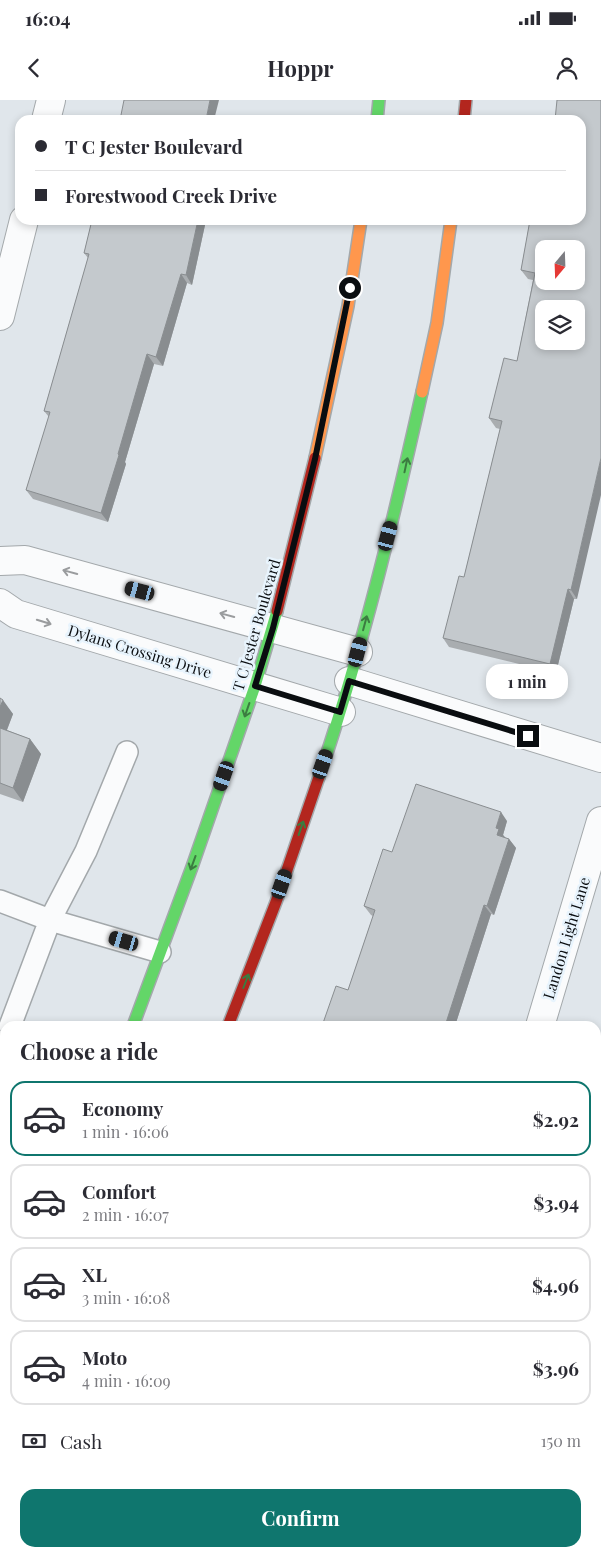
<!DOCTYPE html>
<html lang="en">
<head>
<meta charset="utf-8">
<style>
	:root { --surface:#fff; --page:#f2f2f3; --text:#2b2b33; --muted:#7c7c81; --line:#e1e1e2; --accent:#0f766e }
	body { margin:0; font-family:"Playfair Display",serif; background:var(--page); color:var(--text); height:100vh; display:flex; flex-direction:column; font-size:19px; white-space:nowrap }
	* { box-sizing:border-box; margin:0 }
	p { font-size:16px; color:var(--muted) }
	.icon { flex:none; width:28px; height:28px; fill:none; stroke:currentColor; stroke-width:2; stroke-linecap:round; stroke-linejoin:round }
	.map { position:relative; flex:1; overflow:hidden }
	.details { position:absolute; left:0px; top:921px; width:601px; height:536px; display:flex; flex-direction:column; background:var(--surface); border-radius:15px 15px 0 0; box-shadow:0 2px 8px #0003 }
	.details>* { flex:none }
	.guide { position:absolute; left:15px; top:15px; width:571px; height:110px; border-radius:15px; box-shadow:0 2px 8px #0003; display:grid; align-content:center; height:110px; padding:0 20px; background:var(--surface) }
	.needle { width:32px; rotate:199deg }
	.tools { position:absolute; left:535px; top:140px; display:grid; gap:10px }
	.tools a { display:grid; place-items:center; width:50px; height:50px; border-radius:10px; background:var(--surface); box-shadow:0 2px 8px #0003; font-size:25px }
	.end { position:absolute; width:22px; height:22px; margin:-11px; border:6px solid #0a0d10; background:#fff; box-shadow:0 0 0 2px #fff }
	.from { border-radius:50% }
	.bubble { position:absolute; height:35px; border-radius:15px; background:var(--surface); box-shadow:0 2px 8px #0003; font-size:16px; font-weight:700; line-height:35px; text-align:center }
	.car { position:absolute; width:15px; height:30px; margin:-15px -8px; border-radius:6px; box-shadow:0 0 4px 1px #0007; background:linear-gradient(#222 24%,#8ab4d8 0 40%,#222 0 76%,#8ab4d8 0 86%,#222 0) }
	.guide b { display:flex; align-items:center; gap:18px; height:48px; font-size:19px }
	.guide b+b { border-top:1px solid var(--line) }
	.guide i { width:12px; height:12px; background:var(--text) }
	ul { padding:0; list-style:none }
	li { display:flex; align-items:center; gap:15px; height:75px; margin:0 10px 8px; padding:0 10px; border:2px solid var(--line); border-radius:15px }
	li div { flex:1 }
	li b { display:block; font-size:19px }
	li em { font-style:normal; font-weight:700 }
	li.on { border-color:var(--accent) }
	li>.icon { width:45px; height:45px; stroke-width:1.5 }
	h2 { padding:0 20px; font-size:22px; line-height:60px }
	.pay { display:flex; align-items:center; gap:12px; height:55px; padding:0 20px; font-size:19px }
	.pay p { margin-inline-start:auto }
	.primary-button { display:flex; gap:10px; margin-top:auto; padding:10px 20px }
	.primary-button a { flex:1; height:58px; border-radius:15px; background:var(--accent); color:#fff; font-size:20px; font-weight:700; line-height:58px; text-align:center }
	.status { display:flex; justify-content:space-between; align-items:center; height:35px; padding:0 25px; background:var(--surface); direction:ltr }
	.status svg { height:14px; fill:currentColor }
	header { display:flex; justify-content:space-between; align-items:center; height:65px; padding:0 20px; background:var(--surface); font-size:22px; font-weight:700 }
	.map>svg:first-child { display:block }
</style>
</head>
<body>
<div class="status"><b>16:04</b><svg viewBox="0 0 49 12"><path d="M0 12V9h3v3zM5 12V6h3v6zM10 12V3h3v9zM15 12V0h3v12zM26 1h20v11H26zM47 4h2v5h-2z"/></svg></div>
<header><svg class="icon" aria-label="back" viewBox="0 0 24 24"><path d="M15 5l-7 7 7 7"/></svg>Hoppr<svg class="icon" aria-label="person" viewBox="0 0 24 24"><circle cx="12" cy="8" r="4"/><path d="M4 21q1-7 8-7t8 7"/></svg></header>
<div class="map">
<svg width="601" height="1457" viewBox="0 0 601 1457">
	<rect width="100%" height="100%" fill="#e0e6eb"/>
	<g fill="none" stroke-linecap="round" stroke-linejoin="round">
		<g stroke="#a3a8ab" stroke-width="24">
			<path id="lane" d="M0 801 50 820 86 751 127 652
				M10 926 50 820 160 852
				M0 953 5 940
				M0 1200 5 1202"/>
		</g>
		<g stroke="#a3a8ab" stroke-width="30">
			<path id="street" d="M46 20 51 0
				M0 216 24 120
				M0 461 25 460 358 552
				M0 503 16 514 341 612
				M349 581 601 658
				M540 926 601 721"/>
		</g>
		<g stroke="#a3a8ab" stroke-width="14">
			<path id="fast" d="M377 20 379 0
				M319 677C362 551 393 422 422 292
				M133 926 192 767 255 586 277 511"/>
		</g>
		<g stroke="#a3a8ab" stroke-width="14">
			<path id="slow" d="M422 292 437 223 451 120
				M315 358 348 206 361 120
				M0 1366 5 1347
				M69 1457 70 1452"/>
		</g>
		<g stroke="#a3a8ab" stroke-width="14">
			<path id="jam" d="M464 20 466 0
				M277 511 315 358
				M228 926 276 802 319 677"/>
		</g>
		<use href="#lane" stroke="#fafbfc" stroke-width="21"/>
		<use href="#street" stroke="#fafbfc" stroke-width="28"/>
		<use href="#fast" stroke="#63d668" stroke-width="11"/>
		<use href="#slow" stroke="#ff974d" stroke-width="11"/>
		<use href="#jam" stroke="#b3261e" stroke-width="11"/>
	</g>
	<path fill="#a9adb0" d="M92 120H202L205 125 192 185 187 183 163 266 154 264 125 362 126 364 108 422 33 399 26 390 49 317 44 311 88 158 84 153Z
		M530 120 577 499H574L556 573 449 547 443 538 464 477 500 329 496 328 489 318 517 261 533 180 528 179 521 170Z
		M0 598 13 614 7 630 30 639 41 654 23 702 0 694Z
		M507 721 503 735 505 738 509 739 516 748 494 815 491 814 455 926H322L348 890 373 816 371 815 364 806 392 752Z
		M596 983 601 985V984V1257L596 1256Z
		M596 1273 601 1277V1448L592 1457H581L576 1452H596Z
		M385 1452H447L446 1457H399Z"/>
	<path fill="#898d90" d="M210 0H219L214 20H206Z
		M198 120H202L205 125 192 185 186 175Z
		M181 174 187 183 163 266 156 257Z
		M147 254 154 264 125 362 126 364 108 422 101 413 118 354Z
		M601 358V395L577 499 571 490Z
		M568 489 574 499 556 573 550 564Z
		M3 600 13 614 3 640 0 635V607Z
		M30 639 41 654 23 702 13 688Z
		M501 712 507 721 503 735 506 738 497 735 496 728Z
		M509 739 516 748 494 815 487 806Z
		M484 805 491 814 455 926H445Z
		M438 1452H447L446 1457H436Z"/>
	<path fill="#c4c9cd" stroke="#898d90" fill-rule="evenodd" d="M124 0H210L206 20H120Z
		M557 0H601V358L571 490 568 489 550 564 443 538 459 476 464 477 502 321 489 318 504 258 517 261 535 173 521 170 530 120H581V20H555ZM544 149H576V181H544ZM544 209H576V241H544Z
		M92 120H198L186 175 181 174 156 257 147 254 118 354 119 355 101 413 26 390 50 312 44 311 89 154 84 153Z
		M0 598 3 600 0 607Z
		M0 628 30 639 13 688 0 683Z
		M416 684 501 712 496 728 499 729 497 735 509 739 487 806 484 805 445 926H322L336 886 348 890 375 810 364 806 383 749 392 752Z
		M596 983 601 985V984V1250L596 1249Z
		M596 1273 601 1277V1432L596 1437Z
		M407 1452H438L436 1457H422Z"/>
	<defs><path id="oneway-shaft" d="M-6 0H5M1.5-3L5.5 0L1.5 3" fill="none" stroke-width="1.6" stroke-linecap="round" stroke-linejoin="round" transform="scale(1.25)"/></defs>
	<g stroke="#3b7c40">
		<use href="#oneway-shaft" transform="translate(406 365) rotate(-78)"/>
		<use href="#oneway-shaft" transform="translate(365 523) rotate(-75)"/>
		<use href="#oneway-shaft" transform="translate(247 610) rotate(109)"/>
		<use href="#oneway-shaft" transform="translate(301 728) rotate(-71)"/>
		<use href="#oneway-shaft" transform="translate(193 763) rotate(110)"/>
		<use href="#oneway-shaft" transform="translate(246 881) rotate(-69)"/>
	</g>
	<g stroke="#9a9c9e">
		<use href="#oneway-shaft" transform="translate(70 472) rotate(-165)"/>
		<use href="#oneway-shaft" transform="translate(227 515) rotate(-165)"/>
		<use href="#oneway-shaft" transform="translate(44 522) rotate(17)"/>
	</g>
	<g fill="none" stroke-linecap="round" stroke-linejoin="round">
		<path stroke="#0a0d10" stroke-width="6" d="M350 188 315 359 273 528 255 586 340 612 349 581 528 636"/>
	</g>
	<g text-anchor="middle" dominant-baseline="central" stroke-width="5" stroke-linejoin="round" paint-order="stroke">
		<g font-size="15" fill="#0a0d10" stroke="#e8f4fd">
			<text transform="translate(256 525) rotate(-74)">T C Jester Boulevard</text>
			<text transform="translate(140 551) rotate(17)">Dylans Crossing Drive</text>
			<text transform="translate(566 838) rotate(-73)">Landon Light Lane</text>
		</g>
	</g>
</svg>
<div class="tools">
<a><svg class="needle" viewBox="-14 -14 28 28"><path d="M0-13l5 13h-10z" fill="#e53935"/><path d="M0 13l5-13h-10z" fill="#7c7c81"/></svg></a>
<a><svg class="icon" aria-label="layers" viewBox="0 0 24 24"><path d="M12 4l9 5-9 5-9-5zM3 14l9 5 9-5"/></svg></a>
</div>
<i class="end from" style="left:350px;top:188px"></i>
<i class="end" style="left:528px;top:636px"></i>
<div class="bubble" style="left:486px;top:564px;width:82px">1 min</div>
<i class="car" style="left:388px;top:436px;rotate:15deg"></i>
<i class="car" style="left:140px;top:491px;rotate:285deg"></i>
<i class="car" style="left:358px;top:552px;rotate:15deg"></i>
<i class="car" style="left:323px;top:664px;rotate:19deg"></i>
<i class="car" style="left:224px;top:676px;rotate:199deg"></i>
<i class="car" style="left:282px;top:784px;rotate:19deg"></i>
<i class="car" style="left:124px;top:841px;rotate:286deg"></i>
<div class="guide">
<b><i class="from"></i>T C Jester Boulevard</b>
<b><i></i>Forestwood Creek Drive</b>
</div>
<section class="details">
<h2>Choose a ride</h2>
<ul>
<li class="on"><svg class="icon" aria-label="car" viewBox="0 0 24 24"><path d="M5 17H2v-5l4-1 3-4h7l3 4 3 1v5h-3M9 17h6M6 11h13"/><circle cx="7" cy="17" r="2"/><circle cx="17" cy="17" r="2"/></svg><div><b>Economy</b><p>1 min · 16:06</p></div><em>$2.92</em></li>
<li><svg class="icon" aria-label="car" viewBox="0 0 24 24"><path d="M5 17H2v-5l4-1 3-4h7l3 4 3 1v5h-3M9 17h6M6 11h13"/><circle cx="7" cy="17" r="2"/><circle cx="17" cy="17" r="2"/></svg><div><b>Comfort</b><p>2 min · 16:07</p></div><em>$3.94</em></li>
<li><svg class="icon" aria-label="car" viewBox="0 0 24 24"><path d="M5 17H2v-5l4-1 3-4h7l3 4 3 1v5h-3M9 17h6M6 11h13"/><circle cx="7" cy="17" r="2"/><circle cx="17" cy="17" r="2"/></svg><div><b>XL</b><p>3 min · 16:08</p></div><em>$4.96</em></li>
<li><svg class="icon" aria-label="car" viewBox="0 0 24 24"><path d="M5 17H2v-5l4-1 3-4h7l3 4 3 1v5h-3M9 17h6M6 11h13"/><circle cx="7" cy="17" r="2"/><circle cx="17" cy="17" r="2"/></svg><div><b>Moto</b><p>4 min · 16:09</p></div><em>$3.96</em></li>
</ul>
<div class="pay"><svg class="icon" aria-label="cash" viewBox="0 0 24 24"><path d="M3 7h18v10H3z"/><circle cx="12" cy="12" r="2"/></svg>Cash<p>150 m</p></div>
<div class="primary-button"><a>Confirm</a></div>
</section>
</div>
</body>
</html>
